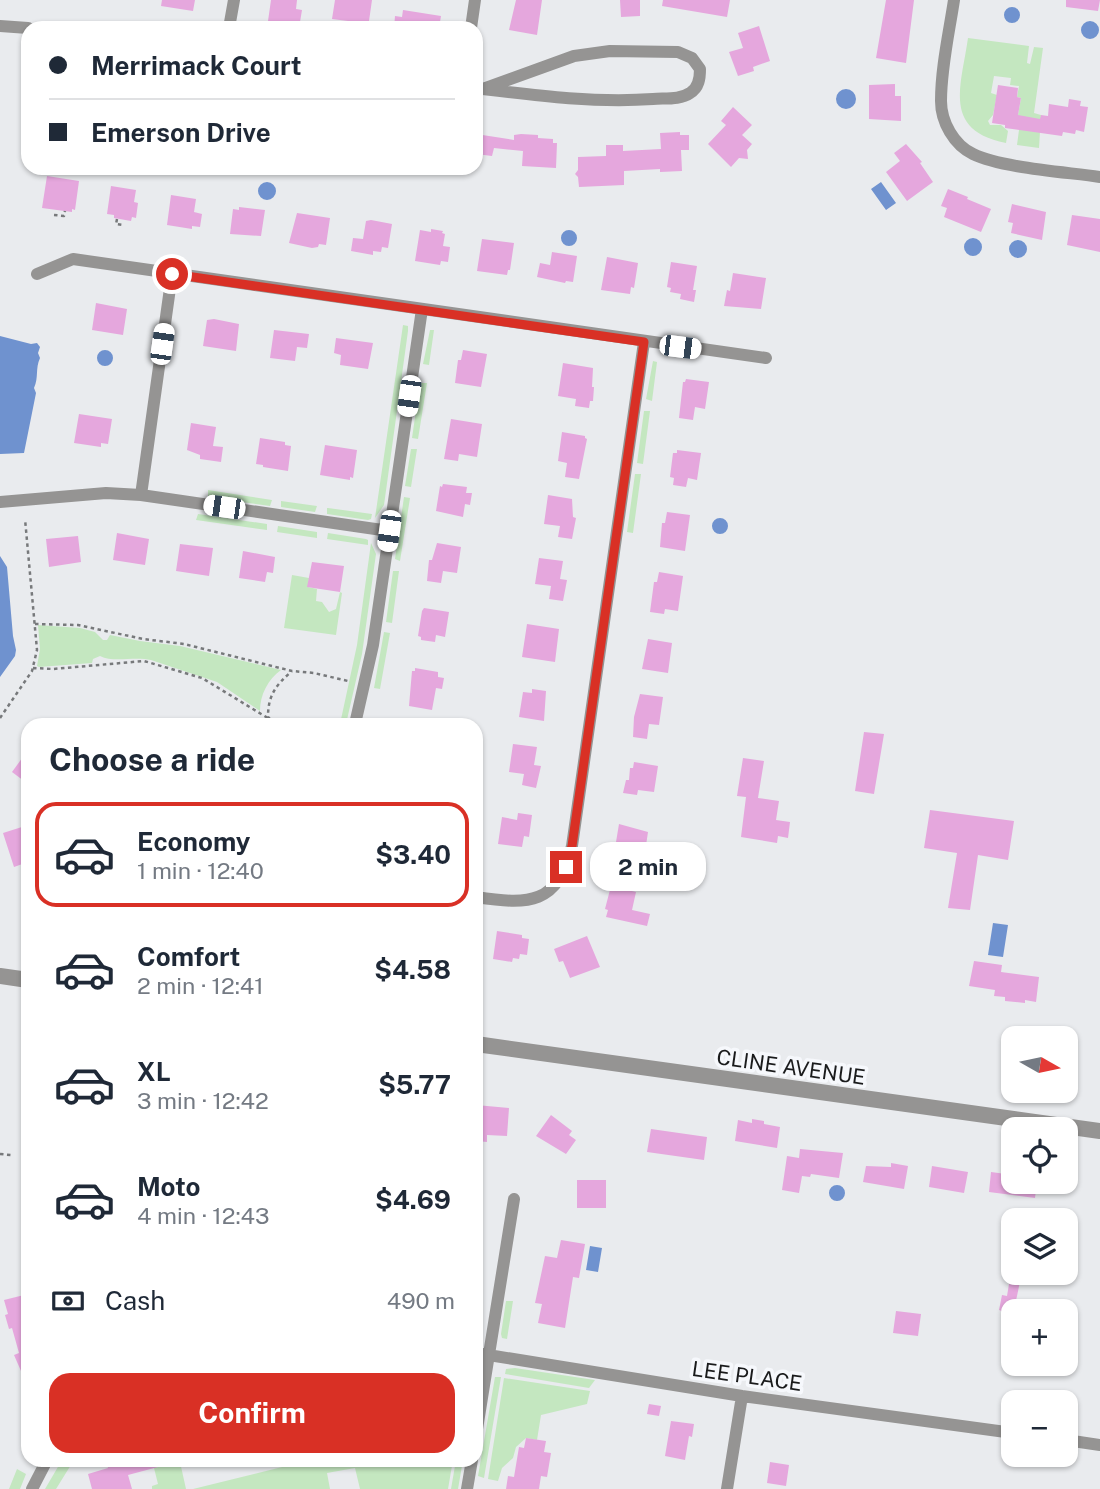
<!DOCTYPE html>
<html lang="en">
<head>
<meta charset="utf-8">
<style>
	:root { --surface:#fff; --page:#f6f6f7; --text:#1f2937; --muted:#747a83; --line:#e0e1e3; --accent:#d93025 }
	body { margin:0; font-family:"Public Sans",sans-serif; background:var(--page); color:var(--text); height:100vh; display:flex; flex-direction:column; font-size:26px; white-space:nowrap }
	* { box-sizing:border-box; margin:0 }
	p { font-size:23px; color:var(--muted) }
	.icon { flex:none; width:38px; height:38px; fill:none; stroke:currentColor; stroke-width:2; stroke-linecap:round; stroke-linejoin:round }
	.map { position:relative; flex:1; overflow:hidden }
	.sheet { position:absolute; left:21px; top:718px; width:462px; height:749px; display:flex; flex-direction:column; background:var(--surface); border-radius:21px; box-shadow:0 2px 5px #0004 }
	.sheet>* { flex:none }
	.hud { position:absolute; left:21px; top:21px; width:462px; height:154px; border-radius:21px; box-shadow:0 2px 5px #0004; display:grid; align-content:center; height:154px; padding:0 28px; background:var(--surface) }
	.needle { width:46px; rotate:99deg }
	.controls { position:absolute; left:1001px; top:1026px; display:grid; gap:14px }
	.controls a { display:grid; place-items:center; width:77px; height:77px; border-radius:14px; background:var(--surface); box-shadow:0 2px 5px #0004; font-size:35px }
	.end { position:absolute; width:32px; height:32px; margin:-16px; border:9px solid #d93025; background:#fff; box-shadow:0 0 0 4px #fff }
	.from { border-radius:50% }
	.bubble { position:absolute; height:49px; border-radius:21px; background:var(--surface); box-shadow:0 2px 5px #0004; font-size:23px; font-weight:700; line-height:49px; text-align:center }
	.car { position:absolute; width:21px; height:42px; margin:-21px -10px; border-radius:9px; box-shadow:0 0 5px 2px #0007; background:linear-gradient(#fff 24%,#345 0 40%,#fff 0 76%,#345 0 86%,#fff 0) }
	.hud b { display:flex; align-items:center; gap:24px; height:66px; font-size:26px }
	.hud b+b { border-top:2px solid var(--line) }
	.hud i { width:18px; height:18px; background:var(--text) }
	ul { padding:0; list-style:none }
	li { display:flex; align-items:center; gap:21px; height:105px; margin:0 14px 10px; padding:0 14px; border:4px solid transparent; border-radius:21px }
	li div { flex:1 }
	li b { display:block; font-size:26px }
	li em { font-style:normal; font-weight:700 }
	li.active { border-color:var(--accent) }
	li>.icon { width:63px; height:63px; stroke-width:1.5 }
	h2 { padding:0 28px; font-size:32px; line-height:84px }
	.pay { display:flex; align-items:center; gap:18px; height:77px; padding:0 28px; font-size:26px }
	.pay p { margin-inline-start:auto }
	.button { display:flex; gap:14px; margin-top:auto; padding:14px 28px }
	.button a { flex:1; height:80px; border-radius:21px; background:var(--accent); color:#fff; font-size:28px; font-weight:700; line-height:80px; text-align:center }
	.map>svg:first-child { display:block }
</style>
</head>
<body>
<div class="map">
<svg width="1100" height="1489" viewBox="0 0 1100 1489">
	<rect width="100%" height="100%" fill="#e9ebee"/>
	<path fill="#c4e7c0" d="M968 38 1029 46 1027 63 1030 64 1034 47 1043 48 1034 113 1041 115 1039 148 1017 145 1019 130H1021L1018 115 1021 98 1017 97 1019 86 1010 85 1011 78 994 76 991 93 997 95 993 115 988 121 990 125H1001L1008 131 1006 143C942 130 961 87 968 38Z
		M403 325 408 326V331L384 505 375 518Z
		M430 330H434L429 365 423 364Z
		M653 361 657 362 652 401 646 399Z
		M420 383H427L418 439 412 438Z
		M644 411H650L643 464 637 463Z
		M411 449H417L411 487 405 486Z
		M635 474H641L633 533 627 532Z
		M208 490 272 500 270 506 208 497Z
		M404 497 410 498 400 561 395 559Z
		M281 501 317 506 315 512 281 507Z
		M327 508H328L372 514 371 519 368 520 327 514Z
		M198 514 267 524V530L196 520Z
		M278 526 317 532V538L277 532Z
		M328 533 366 539 368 540V545L327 539Z
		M371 543 376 554 362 654 346 724H340L357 645Z
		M393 571H399L392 623 386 622Z
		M292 575 309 578 308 587 317 589 316 601 322 602 329 612 336 609 340 592 342 593 336 635 284 628Z
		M38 625 80 628 95 632 103 640H107L110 635 140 641 180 646 281 670C268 679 260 695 260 711L217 682 151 660C134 656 114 663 100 656L93 659 92 663 39 667 37 666 40 649Z
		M384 632 390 633 380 689 374 688Z
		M506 1301H513L507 1339 502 1338 501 1334Z
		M515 1368 595 1380 589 1388 505 1374 506 1369Z
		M495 1377H501L484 1478 478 1476Z
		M504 1378 590 1391 587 1404 541 1415 537 1440 526 1438 516 1447 513 1458 502 1468 498 1481 488 1479Z
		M62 1460H74L56 1489H45Z
		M170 1460H183L180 1462 186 1489H152V1486L158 1484 154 1468 171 1464Z
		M310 1460H453L448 1489H360L355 1468 327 1473 330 1489H193Z
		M456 1460H463L458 1489H451Z
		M17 1469 26 1474 20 1489H9Z"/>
	<path fill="#6f92cf" d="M1004 15a8 8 0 1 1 16 0a8 8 0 1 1-16 0Z
		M1081 30a9 9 0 1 1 18 0a9 9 0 1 1-18 0Z
		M836 99a10 10 0 1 1 20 0a10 10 0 1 1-20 0Z
		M258 191a9 9 0 1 1 18 0a9 9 0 1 1-18 0Z
		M881 182 896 203 886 210 871 189Z
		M561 238a8 8 0 1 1 16 0a8 8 0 1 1-16 0Z
		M964 247a9 9 0 1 1 18 0a9 9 0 1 1-18 0Z
		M1009 249a9 9 0 1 1 18 0a9 9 0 1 1-18 0Z
		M0 336 31 344 37 343 40 347 38 353 40 358C35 369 39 377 34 388L36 393 24 453 0 454Z
		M97 358a8 8 0 1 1 16 0a8 8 0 1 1-16 0Z
		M712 526a8 8 0 1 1 16 0a8 8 0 1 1-16 0Z
		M0 556 7 567 13 636 16 650 15 656 0 677Z
		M993 923 1008 925 1003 957 988 955Z
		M829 1193a8 8 0 1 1 16 0a8 8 0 1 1-16 0Z
		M590 1246 602 1248 598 1272 586 1270Z"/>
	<path fill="#e5a7dd" d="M162 0H195L193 11 161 6Z
		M271 0H297L296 9 302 10 299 28H282V23L268 21Z
		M335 0H372L368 28H347L348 21 332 19Z
		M516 0H542L537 35 509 30Z
		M620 0H640V16L621 17Z
		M663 0H730L727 17 662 6Z
		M886 0H914L906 63 876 58Z
		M1066 0H1100L1098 11 1066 7Z
		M403 10 441 16 439 28H394L395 16 402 17Z
		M759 26 770 61 753 67 754 71 738 76 729 52 743 48 738 33Z
		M895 84V96H901V121L869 119V85Z
		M998 85 1018 88 1017 97 1021 98 1018 115 1040 119 1041 115 1048 116 1049 104 1068 107 1069 99 1081 101 1080 106 1088 107 1084 132 1076 130 1075 134 1063 132 1062 136 1005 128V125L992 123Z
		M733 107 752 125 742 135 752 144 747 150 748 159 739 158 731 167 708 144 726 125 721 121Z
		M680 132V135H689V150H681L682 171 660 172V169L624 171V185L579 187 578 177 575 174 578 170V157L606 156V145H623V151L661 149 660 133Z
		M476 134 514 140V135L521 134 538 135V138L553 139V143H557L556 168 522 166 523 151 494 148 492 156 476 154Z
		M906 144 922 162 920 163 933 182 907 201 886 172 900 161 894 153Z
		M47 176 79 181 75 210 72 209V212L42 208Z
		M111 186 136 190 134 202 138 203 136 218 132 217 131 221 114 218V215L107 214Z
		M948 189 968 197 967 199 991 209 981 232 944 217 947 208 941 206Z
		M171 195 196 199 194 212 202 214 200 227 192 226V229L167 225Z
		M1012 204 1046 212 1042 240 1011 233 1013 223 1008 222Z
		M239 207 265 210 261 236 230 234 233 209 239 210Z
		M297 213 330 218 326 245 319 244 318 247 312 248 289 243Z
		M1072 215 1100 219V252L1067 245Z
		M371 220 392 224 388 248 382 247 381 252 373 251V255L351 251 353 238 363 239 366 221Z
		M431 229 443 231 442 233 445 234 443 246 450 247 448 262 441 261 440 265 415 261 420 230 431 232Z
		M482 239 514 243 510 270H508L507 275 477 271Z
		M552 252 577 256 573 282 566 281 565 283 537 277 540 263 550 265Z
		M607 257 638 263 634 288 631 287 630 294 601 290Z
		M671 262 697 266 693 290H696L694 302 680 299 681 294 670 292 671 288 667 287Z
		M733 273 766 278 761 309 724 306 727 290 730 291Z
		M96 303 127 309 123 335 92 330Z
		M214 319 239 324 236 351 203 346 207 320Z
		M274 330 309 334 307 348 297 347 295 361 270 358Z
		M336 338 373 343 368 369 340 365 341 355 334 353Z
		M463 350 487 354 481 387 455 383 458 360H461Z
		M563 363 593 368 592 387H594L593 401H590L589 408 575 406 576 399 558 396Z
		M686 379 709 382 705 409 695 407 693 420 679 418 683 382H685Z
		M79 414 112 419 108 444 101 443V447L74 443Z
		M451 419 482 424 477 457 459 454 458 461 444 459Z
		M191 423 216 427 213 446 223 447 221 462 200 459V455L187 450Z
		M562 432 585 436V438L587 439 579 479 565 477 567 463 558 461Z
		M260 438 285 442V445L291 446 288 471 263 467V465L256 464Z
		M325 445 357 450 353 478 350 477V480L320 475Z
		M677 450 701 453 697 480 688 478 686 487 673 485 674 478 670 477 673 453H677Z
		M443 484 467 487 466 493H472L470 505 465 504 463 517 436 511 440 486 442 487Z
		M548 495 572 499 573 517 576 518 572 539 558 537 560 526 544 524Z
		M667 512 690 515 685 551 660 547 662 523H665Z
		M117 533 149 539 145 565 113 560Z
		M78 536 81 562 49 567 46 539Z
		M437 543 461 547 457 573 443 571 441 583 427 581 429 560H432Z
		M180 544 213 548 209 576 176 571Z
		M243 551 275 557 273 573 267 572 265 582 239 578Z
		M539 558 563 561 560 579 567 580 563 601 549 599 551 586 535 584Z
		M312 562 344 566 340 592 307 587Z
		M659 572 683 576 678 611 665 609 664 614 650 612 654 582H657Z
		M424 608 449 612 445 637 436 635 435 642 421 640V637L418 636 422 611Z
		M527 624 559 629 555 662 522 657Z
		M648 639 672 643 668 673 642 669Z
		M415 668 438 672V677L444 678 442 689 436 688 432 710 409 706 412 671H415Z
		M532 689 546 691 544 721 519 717 523 692 532 693Z
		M640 694 663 697 659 725 649 724 647 739 633 737 634 717Z
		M864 732 884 734 874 794 855 791Z
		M513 744 537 747 534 765 541 766 536 788 522 785 524 774 509 772Z
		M28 750V784L12 772Z
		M743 758 764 761 758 798 779 801 776 820 790 822 788 838 778 836 777 843 741 837 746 797 737 796Z
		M634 762 658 766 654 792 638 790 637 795 623 793 626 780H629L630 768H633Z
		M930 810 1014 821 1008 860 978 855 970 910 948 908 957 853 924 848Z
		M518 813 532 815 529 837 524 836 522 847 498 844 502 817 517 820Z
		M619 824 648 832 644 859 621 855V852L618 851 619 842H616Z
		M25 826 28 833V862L14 867 3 833Z
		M611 886 636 892 632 910 650 914 647 926 606 917 608 910 605 909Z
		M497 931 522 935V938L529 939 527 955 520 954 519 959 513 958 512 962 493 959Z
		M587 936 600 967 570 978 563 961 559 962 554 949Z
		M974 961 1002 965 1001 972 1039 977 1036 1002 1025 1000V1003L1005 1001V997L994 996 995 990 969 986Z
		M476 1105 509 1108 507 1136 487 1135V1142L476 1141Z
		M551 1115 572 1131 569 1135 576 1140 566 1154 536 1136Z
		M752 1119 764 1121V1124L780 1127 777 1148 735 1141 738 1120 752 1123Z
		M651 1129 707 1137 704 1160 647 1152Z
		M800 1149 843 1153 839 1178 811 1174 810 1177 802 1176 799 1193 782 1190 787 1156 799 1158Z
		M891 1163 908 1166 904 1189 863 1182 866 1166 891 1167Z
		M932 1166 968 1172 964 1193 929 1187Z
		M991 1172 1013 1175V1181H1037L1035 1198 989 1192Z
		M577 1180H606V1208H577Z
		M561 1240 585 1244 579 1278 573 1277 565 1328 538 1323 542 1304 535 1303 545 1256 557 1258Z
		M1011 1272H1022L1013 1315 999 1310 1002 1295 1007 1296Z
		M28 1294V1387L14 1355 19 1353 12 1328 9 1329 5 1315 8 1314 4 1300Z
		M896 1311 921 1314 918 1336 893 1333Z
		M649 1404 661 1406 659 1416 647 1414Z
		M671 1421 694 1424 692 1437 689 1436 685 1460 665 1456Z
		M526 1438 546 1441 544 1452 551 1453 547 1477 541 1476 539 1489H506L508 1476 514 1477 519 1447 524 1448Z
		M116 1460H173V1463L128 1475 132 1489H92L88 1474 108 1468 106 1462Z
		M770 1462 789 1465 786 1486 767 1483Z"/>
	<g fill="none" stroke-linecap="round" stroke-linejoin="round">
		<path stroke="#77797b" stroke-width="2.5" stroke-dasharray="3.5 3.5" stroke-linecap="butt" d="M54 215 64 216 65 211
			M117 219 116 224 123 225
			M35 624 78 625 143 639 184 644 292 671 314 673 348 681
			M33 668 53 669 144 661 202 678 271 720
			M0 718 32 671 37 650 25 519
			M275 724 268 717C268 695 276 685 292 671
			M0 1154 11 1155"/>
		<path stroke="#959493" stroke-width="12" d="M954 0C949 33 941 68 941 101 941 122 954 145 973 154 1002 168 1066 172 1100 177
			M0 26 28 28
			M229 28 234 0
			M471 28 475 0
			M476 88 483 89C540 96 596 103 653 99 665 98 680 100 690 93 699 88 700 78 700 69L692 58 678 52 610 51 574 56 483 89
			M37 274 73 259 766 358
			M141 495 172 274
			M0 502 106 493 141 495 389 531
			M355 724 373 645 422 309
			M476 897C529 905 558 905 572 846L644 342
			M476 1353 742 1396 1013 1433
			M476 1435 514 1199
			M1066 1440 1100 1445
			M32 1489 47 1460
			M467 1489 472 1460
			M727 1489 742 1396"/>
		<path stroke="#959493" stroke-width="16" d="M0 976 28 980
			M476 1044 1100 1131"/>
	</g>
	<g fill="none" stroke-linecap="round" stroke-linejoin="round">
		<path stroke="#d93025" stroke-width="9" d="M172 274 644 342 572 846 566 867"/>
	</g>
	<g text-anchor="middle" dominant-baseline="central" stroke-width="7" stroke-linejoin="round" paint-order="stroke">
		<g font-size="21" fill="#1a1b1c" stroke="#f6f8fc">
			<text transform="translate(791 1067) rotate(8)">CLINE AVENUE</text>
			<text transform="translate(747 1376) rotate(8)">LEE PLACE</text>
		</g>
	</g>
</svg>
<div class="controls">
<a><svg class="needle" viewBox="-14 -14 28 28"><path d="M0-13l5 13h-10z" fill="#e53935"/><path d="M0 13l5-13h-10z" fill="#747a83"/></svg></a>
<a><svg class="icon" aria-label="locate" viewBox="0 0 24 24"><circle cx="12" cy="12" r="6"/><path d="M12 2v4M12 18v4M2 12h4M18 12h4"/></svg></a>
<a><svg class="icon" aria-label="layers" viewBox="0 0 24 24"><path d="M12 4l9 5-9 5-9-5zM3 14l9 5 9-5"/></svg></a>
<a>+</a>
<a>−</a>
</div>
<i class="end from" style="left:172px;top:274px"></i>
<i class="end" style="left:566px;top:867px"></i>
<div class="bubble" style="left:590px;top:842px;width:116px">2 min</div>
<i class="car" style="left:162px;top:344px;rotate:8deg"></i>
<i class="car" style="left:680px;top:347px;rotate:97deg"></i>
<i class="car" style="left:409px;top:396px;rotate:188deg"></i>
<i class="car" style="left:224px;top:507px;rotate:278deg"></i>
<i class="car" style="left:389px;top:531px;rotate:188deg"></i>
<div class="hud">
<b><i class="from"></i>Merrimack Court</b>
<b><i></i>Emerson Drive</b>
</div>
<section class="sheet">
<h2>Choose a ride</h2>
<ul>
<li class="active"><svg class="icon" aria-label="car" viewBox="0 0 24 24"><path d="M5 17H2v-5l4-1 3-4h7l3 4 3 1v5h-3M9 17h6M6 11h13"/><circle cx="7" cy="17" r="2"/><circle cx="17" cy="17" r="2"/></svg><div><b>Economy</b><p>1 min · 12:40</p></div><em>$3.40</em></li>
<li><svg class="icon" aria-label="car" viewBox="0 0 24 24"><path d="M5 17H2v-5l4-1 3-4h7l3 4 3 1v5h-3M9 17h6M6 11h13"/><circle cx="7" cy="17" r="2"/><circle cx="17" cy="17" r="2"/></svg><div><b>Comfort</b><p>2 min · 12:41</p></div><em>$4.58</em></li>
<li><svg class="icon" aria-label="car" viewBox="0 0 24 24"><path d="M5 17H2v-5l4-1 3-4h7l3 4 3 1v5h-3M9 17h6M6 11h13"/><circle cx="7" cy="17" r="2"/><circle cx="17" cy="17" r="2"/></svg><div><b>XL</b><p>3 min · 12:42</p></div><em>$5.77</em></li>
<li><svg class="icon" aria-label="car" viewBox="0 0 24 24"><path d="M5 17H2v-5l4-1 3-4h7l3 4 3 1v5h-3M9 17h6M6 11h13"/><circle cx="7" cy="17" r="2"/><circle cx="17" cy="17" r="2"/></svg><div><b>Moto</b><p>4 min · 12:43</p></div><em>$4.69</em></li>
</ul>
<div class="pay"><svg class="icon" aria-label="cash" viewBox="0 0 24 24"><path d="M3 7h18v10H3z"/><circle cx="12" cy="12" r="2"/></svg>Cash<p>490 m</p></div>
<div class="button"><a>Confirm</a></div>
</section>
</div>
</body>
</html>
